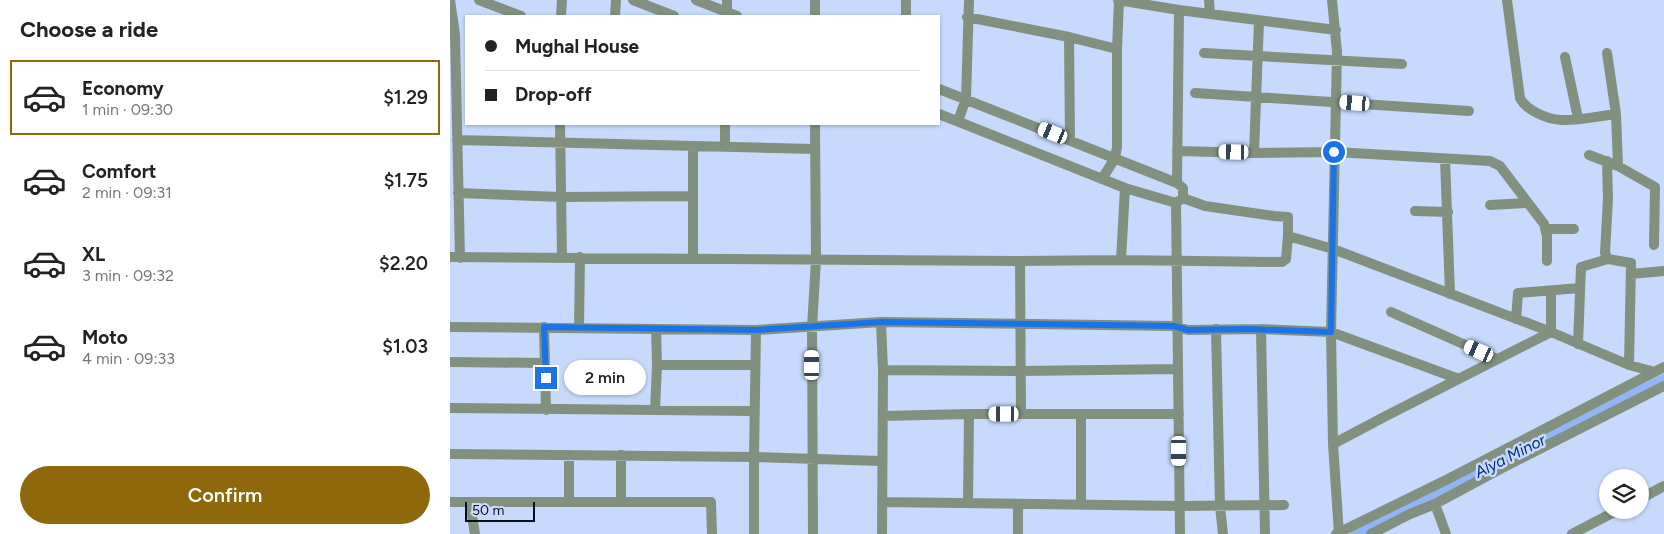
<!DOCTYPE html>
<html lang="en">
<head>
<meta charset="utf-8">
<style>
	:root { --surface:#fff; --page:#f2f2f2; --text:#222; --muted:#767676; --line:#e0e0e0; --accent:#8e680b }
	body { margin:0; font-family:Figtree,sans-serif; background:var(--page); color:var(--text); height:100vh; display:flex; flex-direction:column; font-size:19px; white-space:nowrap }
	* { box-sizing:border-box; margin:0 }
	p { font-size:16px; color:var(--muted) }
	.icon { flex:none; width:28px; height:28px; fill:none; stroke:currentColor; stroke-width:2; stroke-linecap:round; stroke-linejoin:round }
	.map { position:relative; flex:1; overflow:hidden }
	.panel { display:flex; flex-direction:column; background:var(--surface); width:450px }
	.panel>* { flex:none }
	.top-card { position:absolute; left:15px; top:15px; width:475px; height:110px; border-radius:0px; box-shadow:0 1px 4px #0004; display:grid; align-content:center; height:110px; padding:0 20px; background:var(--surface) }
	.controls { position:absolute; left:1149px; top:469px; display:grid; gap:10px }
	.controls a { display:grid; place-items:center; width:50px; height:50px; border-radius:50%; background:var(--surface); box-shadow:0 1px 4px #0004; font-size:25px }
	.scale { position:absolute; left:15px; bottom:12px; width:70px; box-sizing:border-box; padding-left:5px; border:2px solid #060c1a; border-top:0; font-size:14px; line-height:18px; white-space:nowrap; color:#060c1a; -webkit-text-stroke:4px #c7dafd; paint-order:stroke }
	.end { position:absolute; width:22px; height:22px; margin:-11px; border:6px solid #1a73e8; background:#fff; box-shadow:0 0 0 2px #fff }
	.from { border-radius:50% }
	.bubble { position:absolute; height:35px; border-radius:18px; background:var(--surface); box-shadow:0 1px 4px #0004; font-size:16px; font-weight:600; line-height:35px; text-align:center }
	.car { position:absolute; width:15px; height:30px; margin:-15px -8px; border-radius:6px; box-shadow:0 0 4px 1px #0007; background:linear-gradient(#fff 24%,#345 0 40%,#fff 0 76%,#345 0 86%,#fff 0) }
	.top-card b { display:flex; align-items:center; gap:18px; height:48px; font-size:19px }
	.top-card b+b { border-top:1px solid var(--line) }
	.top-card i { width:12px; height:12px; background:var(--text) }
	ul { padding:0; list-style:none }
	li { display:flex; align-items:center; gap:15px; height:75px; margin:0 10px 8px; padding:0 10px; border:2px solid transparent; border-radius:0px }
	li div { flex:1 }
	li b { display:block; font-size:19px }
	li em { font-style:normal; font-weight:600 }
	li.active { border-color:var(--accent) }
	li>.icon { width:45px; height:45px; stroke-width:1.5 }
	h2 { padding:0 20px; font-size:22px; line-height:60px }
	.cta { display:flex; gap:10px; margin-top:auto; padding:10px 20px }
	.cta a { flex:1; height:58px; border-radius:30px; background:var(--accent); color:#fff; font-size:20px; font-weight:600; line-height:58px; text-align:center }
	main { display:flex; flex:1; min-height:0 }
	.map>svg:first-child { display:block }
</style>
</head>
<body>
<main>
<section class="panel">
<h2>Choose a ride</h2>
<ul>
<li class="active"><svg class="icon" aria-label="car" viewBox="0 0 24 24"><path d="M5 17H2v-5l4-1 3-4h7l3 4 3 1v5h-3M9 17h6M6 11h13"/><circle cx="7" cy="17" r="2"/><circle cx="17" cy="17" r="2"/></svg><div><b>Economy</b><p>1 min · 09:30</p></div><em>$1.29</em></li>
<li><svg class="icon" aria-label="car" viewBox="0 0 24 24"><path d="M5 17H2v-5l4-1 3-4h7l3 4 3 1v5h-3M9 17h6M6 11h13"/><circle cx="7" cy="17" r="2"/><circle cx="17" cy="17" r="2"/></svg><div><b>Comfort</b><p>2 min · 09:31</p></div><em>$1.75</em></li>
<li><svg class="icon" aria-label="car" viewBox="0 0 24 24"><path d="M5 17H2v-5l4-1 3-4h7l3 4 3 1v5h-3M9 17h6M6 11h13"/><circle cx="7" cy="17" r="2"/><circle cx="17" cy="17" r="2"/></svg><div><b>XL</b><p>3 min · 09:32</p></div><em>$2.20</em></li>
<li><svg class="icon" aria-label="car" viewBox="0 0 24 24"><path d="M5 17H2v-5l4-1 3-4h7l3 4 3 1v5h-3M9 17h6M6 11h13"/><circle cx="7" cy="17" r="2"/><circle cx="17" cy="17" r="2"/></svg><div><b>Moto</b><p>4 min · 09:33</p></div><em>$1.03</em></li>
</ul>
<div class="cta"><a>Confirm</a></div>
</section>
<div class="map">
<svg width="1214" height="534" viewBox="0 0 1214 534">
	<rect width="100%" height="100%" fill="#c7dafd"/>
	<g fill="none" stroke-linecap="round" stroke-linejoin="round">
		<path stroke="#91b5f6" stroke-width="10" d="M905 534 1214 379"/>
		<path stroke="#829080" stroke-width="10" d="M0 0 5 34 10 258
			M29 0 71 16
			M183 0 224 16
			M246 0 287 16
			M668 0 729 10 886 30
			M759 0 760 14
			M882 0 887 52 881 332 883 444 889 534
			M1057 0 1070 98C1076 110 1096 119 1111 120 1128 121 1148 116 1166 114
			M111 16 112 0
			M165 16 166 0
			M277 16V0
			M365 16V0
			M456 16V0
			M517 17 619 37 667 49
			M619 37 620 140
			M754 53 952 64
			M1157 53 1166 114 1168 166
			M1115 57 1128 118
			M489 89 727 183 733 188V198L726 203 675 188 489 114
			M745 93 1019 111
			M508 121 516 99 519 0
			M110 124 112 257
			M7 140 365 149
			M243 147V258
			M275 147V124
			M727 151 804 153 885 152 1040 161 1050 166 1094 224 1097 236V261
			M804 153 809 21
			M1139 155 1168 166 1205 187 1204 245
			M995 159 1000 294
			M1157 161 1158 199 1155 253 1158 259
			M652 179 665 158 667 147V49L669 0
			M727 183 729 10
			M8 193 112 197 242 196
			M726 203 730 534
			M1040 205 1078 203
			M965 211 998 212
			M1096 229H1124
			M838 236 883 249 1101 332 1179 365 1205 372
			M0 257 570 261 671 260 832 262 836 259 838 236V217L824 216 755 206 733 198
			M671 260 675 188
			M570 261 571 414
			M1181 274 1214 271
			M941 312 1047 359
			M1066 319 1068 293 1130 288
			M431 322 433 370 432 534
			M0 327 306 330 431 322 724 326 738 330 811 329 881 332 1009 379
			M94 327 96 410
			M129 328 130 257
			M766 329 770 506 773 534
			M811 329 815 534
			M1128 344 1131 267 1158 259 1181 263 1179 365
			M0 362 95 363
			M207 365H304
			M433 370 570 371 728 369
			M0 408 304 411
			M205 410 207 365 206 329
			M433 416 519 414H729
			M883 444 934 417 1101 332V291
			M0 454 304 457 431 461
			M1190 499 1214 486
			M119 501V455
			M171 501V455
			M0 502H261L262 534
			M432 502 730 506 834 505
			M20 503 25 534
			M518 503 519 414
			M568 504V534
			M631 504V415
			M985 504 996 534
			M304 534V457L306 330
			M363 534 362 327 366 260 365 124
			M886 534 998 479 1214 367
			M921 534 960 514 985 504 1052 468 1214 386
			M1122 534 1168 510"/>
	</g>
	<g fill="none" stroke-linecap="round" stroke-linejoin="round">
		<path stroke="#1a73e8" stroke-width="6" d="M96 378 94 327 306 330 431 322 724 326 738 330 796 329 881 332 884 152"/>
	</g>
	<g text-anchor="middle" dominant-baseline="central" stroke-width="5" stroke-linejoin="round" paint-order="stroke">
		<g font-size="16" font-style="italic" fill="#012c89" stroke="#c7dafd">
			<text transform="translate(1060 456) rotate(-27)">Alya Minor</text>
		</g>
	</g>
</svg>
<div class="controls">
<a><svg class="icon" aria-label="layers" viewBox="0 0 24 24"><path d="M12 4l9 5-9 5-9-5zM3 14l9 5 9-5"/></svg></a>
</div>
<div class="scale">50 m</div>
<i class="end from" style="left:884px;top:152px"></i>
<i class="end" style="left:96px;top:378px"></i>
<div class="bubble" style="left:114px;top:360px;width:82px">2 min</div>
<i class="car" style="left:905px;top:103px;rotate:274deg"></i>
<i class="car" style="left:603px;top:133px;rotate:292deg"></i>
<i class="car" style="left:784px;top:152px;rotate:271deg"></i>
<i class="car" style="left:1029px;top:351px;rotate:294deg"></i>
<i class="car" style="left:362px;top:365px;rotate:0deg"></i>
<i class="car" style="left:554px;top:414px;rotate:270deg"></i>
<i class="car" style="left:729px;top:451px;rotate:180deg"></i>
<div class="top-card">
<b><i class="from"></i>Mughal House</b>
<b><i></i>Drop-off</b>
</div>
</div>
</main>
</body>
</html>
